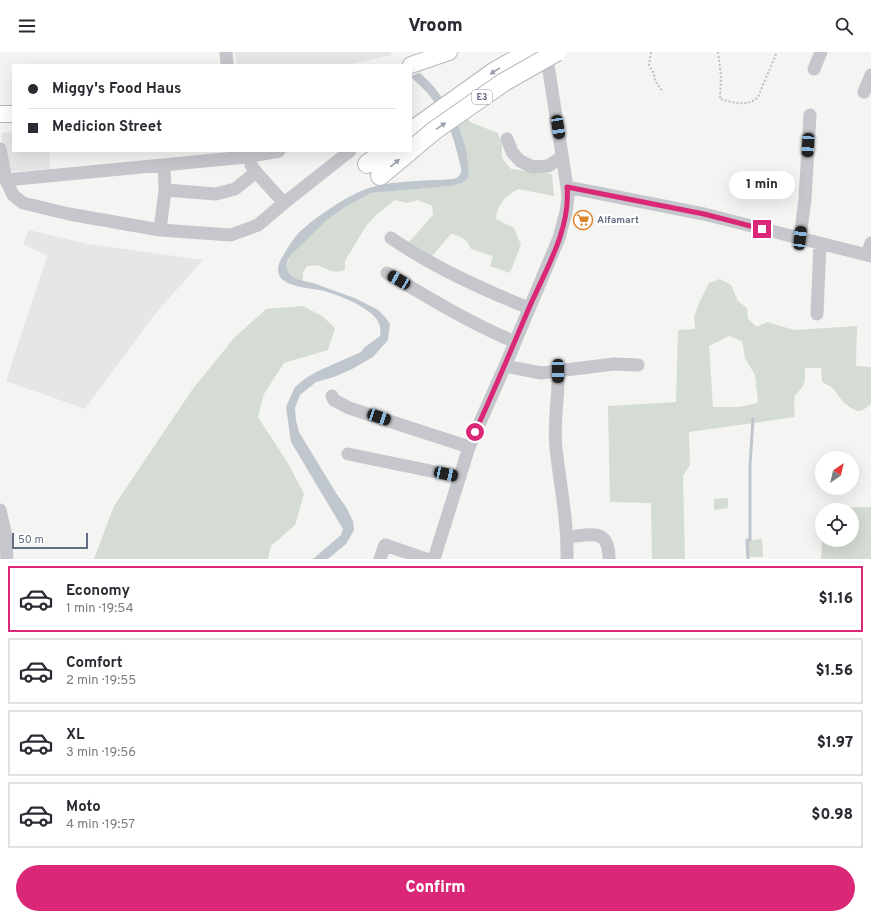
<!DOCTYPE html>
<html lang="en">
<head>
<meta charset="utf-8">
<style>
	:root { --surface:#fff; --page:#f7f7f7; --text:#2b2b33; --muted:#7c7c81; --line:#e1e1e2; --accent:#db2777 }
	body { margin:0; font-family:Overpass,sans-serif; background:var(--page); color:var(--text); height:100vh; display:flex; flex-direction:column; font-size:15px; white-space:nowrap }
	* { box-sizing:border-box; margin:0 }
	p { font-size:13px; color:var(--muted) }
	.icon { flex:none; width:22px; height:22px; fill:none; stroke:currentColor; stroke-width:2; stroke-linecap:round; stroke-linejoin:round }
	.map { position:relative; height:507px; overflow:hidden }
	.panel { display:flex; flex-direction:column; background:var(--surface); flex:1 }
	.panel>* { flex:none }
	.top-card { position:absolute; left:12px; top:12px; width:400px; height:88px; border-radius:0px; box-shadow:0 4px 16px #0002; display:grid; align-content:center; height:88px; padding:0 16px; background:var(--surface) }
	.needle { width:26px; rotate:35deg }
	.tools { position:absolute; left:815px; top:399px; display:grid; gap:8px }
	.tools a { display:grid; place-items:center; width:44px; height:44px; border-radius:50%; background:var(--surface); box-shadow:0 4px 16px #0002; font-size:20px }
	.scale { position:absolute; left:12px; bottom:10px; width:76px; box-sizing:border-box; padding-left:4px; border:2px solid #656d82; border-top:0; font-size:11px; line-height:14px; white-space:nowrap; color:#656d82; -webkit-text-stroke:3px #fff; paint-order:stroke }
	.end { position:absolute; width:18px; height:18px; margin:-9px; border:5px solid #db2777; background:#fff; box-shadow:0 0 0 2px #fff }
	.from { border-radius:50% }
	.bubble { position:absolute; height:28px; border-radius:14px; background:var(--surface); box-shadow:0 4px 16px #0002; font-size:13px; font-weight:800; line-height:28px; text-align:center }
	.car { position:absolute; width:12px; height:24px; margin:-12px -6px; border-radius:5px; box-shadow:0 0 3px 1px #0007; background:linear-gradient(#222 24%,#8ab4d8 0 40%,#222 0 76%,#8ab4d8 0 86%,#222 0) }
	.top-card b { display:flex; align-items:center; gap:14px; height:38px; font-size:15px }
	.top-card b+b { border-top:1px solid var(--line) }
	.top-card i { width:10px; height:10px; background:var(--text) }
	ul { padding:7px 0 0; list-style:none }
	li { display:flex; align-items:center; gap:12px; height:66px; margin:0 8px 6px; padding:0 8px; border:2px solid var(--line); border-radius:0px }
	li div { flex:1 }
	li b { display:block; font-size:15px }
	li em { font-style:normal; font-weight:800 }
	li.current { border-color:var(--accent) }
	li>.icon { width:36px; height:36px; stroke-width:1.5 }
	.action { display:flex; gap:8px; margin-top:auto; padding:8px 16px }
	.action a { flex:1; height:46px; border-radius:24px; background:var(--accent); color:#fff; font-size:16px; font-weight:800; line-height:46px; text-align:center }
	header { display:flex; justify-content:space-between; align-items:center; height:52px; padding:0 16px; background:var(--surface); font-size:18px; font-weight:800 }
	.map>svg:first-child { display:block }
</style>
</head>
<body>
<header><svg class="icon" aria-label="menu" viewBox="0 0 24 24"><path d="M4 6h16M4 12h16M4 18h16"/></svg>Vroom<svg class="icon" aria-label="search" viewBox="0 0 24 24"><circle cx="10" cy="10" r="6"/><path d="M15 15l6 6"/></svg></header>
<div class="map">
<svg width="871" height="507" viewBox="0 0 871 507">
	<rect width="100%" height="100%" fill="#f4f5f2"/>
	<path fill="#e5e6e5" d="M235 0H390L392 3 346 13H237Z
		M13 80V99H49L50 117 7 120 1 81Z
		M29 178 88 192 203 208 155 262 85 357 6 329 47 204 23 192Z"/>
	<path fill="#d4dcd3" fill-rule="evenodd" d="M463 60 470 70 498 81 502 93V106L511 117 552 122 554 144 518 137C505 145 498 151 496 167L514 176 521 193 510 221 490 214 493 204 471 197C468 187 460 184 451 182L432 204 408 191 433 163 432 154 418 148 407 151 395 148 376 163 366 174 345 209V218C335 222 329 218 320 214 317 213 311 214 307 214L303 220V229L293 225 289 221 286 214 291 203 327 168 345 155 371 141 451 134 462 131 468 108 461 82 451 62Z
		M720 227 731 233 738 249 747 256 748 267 757 275 767 270 794 278 857 274 856 314 871 315V352L863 358 858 359 851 356 843 350 833 336 822 330 821 316H805C805 330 806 333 795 343L794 355 795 365 689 380 690 413 683 424 685 507H652L651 451 610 450 608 354 676 350 678 278 695 277 694 265 699 251 709 231ZM729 284 742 289 745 306 755 323 758 351 739 355H713L709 294Z
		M303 254 322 264 335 276 328 298 284 311 264 342 258 365 289 413 304 442 295 473 271 494 268 507H94L114 454 192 338 234 286 266 257Z
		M728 446V456L714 458V447Z
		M871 455V507H821L822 488H852V458H824V456Z
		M762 487 763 505H747L746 489Z"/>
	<path fill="#c0c6ce" d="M411 14C419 20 427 27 434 35 454 60 471 93 468 126L462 131 451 134 371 141 345 155 327 168 291 203 288 208 286 214 289 221 293 225 300 228 313 231 357 247 378 258 386 266 390 272 388 288 373 305 352 317 334 325 316 330 300 343 295 356 296 368 299 380 336 441 346 455 353 469 354 478 346 492 328 507H313L341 483 343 477 291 390 286 355 295 335 306 326 318 319 361 300 365 295 380 284C382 273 377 265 368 259 353 249 341 244 324 239 311 236 294 236 283 228 280 226 278 222 278 218 278 213 280 208 283 204 287 197 291 190 296 184 310 168 352 140 372 135 398 128 426 129 453 127 459 125 462 122 461 116 458 105 456 94 452 83 445 60 429 41 411 25Z"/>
	<path fill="#f4f5f2" d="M400 0H402L413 13 422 20 411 24V13H397L390 3Z"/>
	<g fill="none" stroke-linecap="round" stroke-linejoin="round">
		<path stroke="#c0c6ce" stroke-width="3" d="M748 507 747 488H750V413L753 367"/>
		<g stroke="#b6b8bd" stroke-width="18">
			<path id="major" d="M411 13 449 0
				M0 62H13"/>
		</g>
		<g stroke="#b6b7bc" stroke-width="20">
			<path id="highway" d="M411 79 495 19 529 0
				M367 112 385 99
				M380 124 410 99"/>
		</g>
		<path stroke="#bdbec1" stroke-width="2" stroke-dasharray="2 2" stroke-linecap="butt" d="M651 0 649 13 654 22 655 29 663 40
			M718 0 721 24 720 47C733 50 747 56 758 45L777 0"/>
		<path stroke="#c6c7cc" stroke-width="13" d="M226 0 227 13
			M814 17 821 0
			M864 40 871 23
			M507 87 512 100 520 109 533 115 548 114 562 105
			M0 97 6 128 13 143 23 151 69 162 160 178 231 183 258 173 284 151 350 99
			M251 113 256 120 284 151
			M6 128 246 105 279 99
			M567 135 704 162 871 204
			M165 138 216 142 235 137 256 120
			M160 178 165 138 164 113
			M391 186C433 215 481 237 529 256
			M800 186 805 147 810 63
			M867 203 871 191
			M387 221C429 246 470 271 515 290
			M817 262 820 191
			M505 314 541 321 614 312 638 313
			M558 319C559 345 553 371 556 396 560 433 568 470 567 507
			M332 344 334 348 349 356 469 395
			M348 402 460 425
			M0 458 5 480 7 507
			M567 485C591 483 609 475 609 507
			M380 507 385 493 426 507
			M434 507 469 395 505 314 559 186 566 160 568 146 567 135 546 0"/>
		<use href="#major" stroke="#fff" stroke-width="16"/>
		<use href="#highway" stroke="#fff" stroke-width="18"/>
		<g stroke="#b6b7bc" stroke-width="20" stroke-linecap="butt">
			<path id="highway-bridge" d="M411 98 435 78 504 30 557 0"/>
		</g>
		<use href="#highway-bridge" stroke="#fff" stroke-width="18"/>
	</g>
	<defs><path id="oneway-solid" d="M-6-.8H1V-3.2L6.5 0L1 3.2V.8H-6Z"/></defs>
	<g fill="#9ba0ae">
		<use href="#oneway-solid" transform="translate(495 19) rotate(148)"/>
		<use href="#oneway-solid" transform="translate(441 74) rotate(-35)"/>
		<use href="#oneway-solid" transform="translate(395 111) rotate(-40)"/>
	</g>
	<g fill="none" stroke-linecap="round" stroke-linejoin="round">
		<path stroke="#db2777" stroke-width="5" d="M475 380C494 339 511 298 529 256 545 219 571 177 567 135L704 162 762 177"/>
	</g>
	<defs>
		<g id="supermarket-ring" transform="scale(1)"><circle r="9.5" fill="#fff" stroke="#dc852b" stroke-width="1.5"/><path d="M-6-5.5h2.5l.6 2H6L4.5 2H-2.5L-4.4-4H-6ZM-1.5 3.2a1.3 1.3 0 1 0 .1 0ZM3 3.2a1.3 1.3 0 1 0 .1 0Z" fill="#dc852b"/></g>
	</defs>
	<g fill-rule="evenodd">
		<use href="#supermarket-ring" x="583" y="168"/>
	</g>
	<g text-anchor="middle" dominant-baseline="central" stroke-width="4" stroke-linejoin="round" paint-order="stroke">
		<rect fill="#fff" stroke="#9399a8" stroke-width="1" x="472" y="38" width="20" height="14" rx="3"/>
		<g font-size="9" font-weight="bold" fill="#656d82">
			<text x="482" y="45">E3</text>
		</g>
		<g font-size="10" font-weight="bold" fill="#656d82" stroke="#fff" text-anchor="start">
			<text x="597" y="168">Alfamart</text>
		</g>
	</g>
</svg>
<div class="tools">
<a><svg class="needle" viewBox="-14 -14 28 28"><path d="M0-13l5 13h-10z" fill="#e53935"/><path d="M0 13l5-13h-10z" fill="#7c7c81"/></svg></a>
<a><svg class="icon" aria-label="locate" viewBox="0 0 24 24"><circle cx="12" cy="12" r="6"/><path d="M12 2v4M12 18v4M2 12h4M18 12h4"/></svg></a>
</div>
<div class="scale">50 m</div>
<i class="end from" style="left:475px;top:380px"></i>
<i class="end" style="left:762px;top:177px"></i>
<div class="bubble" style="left:729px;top:119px;width:66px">1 min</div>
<i class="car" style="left:558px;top:75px;rotate:171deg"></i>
<i class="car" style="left:808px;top:93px;rotate:183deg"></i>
<i class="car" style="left:800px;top:186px;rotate:7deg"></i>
<i class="car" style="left:399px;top:228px;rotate:300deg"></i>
<i class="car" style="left:558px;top:319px;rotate:180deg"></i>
<i class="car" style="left:379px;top:365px;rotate:109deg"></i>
<i class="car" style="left:446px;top:422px;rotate:102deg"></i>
<div class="top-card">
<b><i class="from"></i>Miggy's Food Haus</b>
<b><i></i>Medicion Street</b>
</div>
</div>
<section class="panel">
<ul>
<li class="current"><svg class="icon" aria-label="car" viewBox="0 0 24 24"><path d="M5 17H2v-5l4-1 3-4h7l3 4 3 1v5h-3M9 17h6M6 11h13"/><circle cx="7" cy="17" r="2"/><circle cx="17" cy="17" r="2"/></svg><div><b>Economy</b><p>1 min · 19:54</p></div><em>$1.16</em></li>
<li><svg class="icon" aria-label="car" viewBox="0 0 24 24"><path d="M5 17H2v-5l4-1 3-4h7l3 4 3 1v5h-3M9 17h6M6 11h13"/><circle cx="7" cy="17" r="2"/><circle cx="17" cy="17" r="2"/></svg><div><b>Comfort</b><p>2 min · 19:55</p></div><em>$1.56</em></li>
<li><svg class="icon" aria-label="car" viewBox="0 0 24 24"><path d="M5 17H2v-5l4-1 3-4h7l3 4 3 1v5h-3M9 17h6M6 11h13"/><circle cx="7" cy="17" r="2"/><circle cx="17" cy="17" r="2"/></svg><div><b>XL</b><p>3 min · 19:56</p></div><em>$1.97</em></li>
<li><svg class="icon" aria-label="car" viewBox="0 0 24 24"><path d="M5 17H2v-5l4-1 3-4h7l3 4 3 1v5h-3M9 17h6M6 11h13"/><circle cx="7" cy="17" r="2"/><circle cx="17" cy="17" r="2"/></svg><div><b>Moto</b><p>4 min · 19:57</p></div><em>$0.98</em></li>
</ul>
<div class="action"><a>Confirm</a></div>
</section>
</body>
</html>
